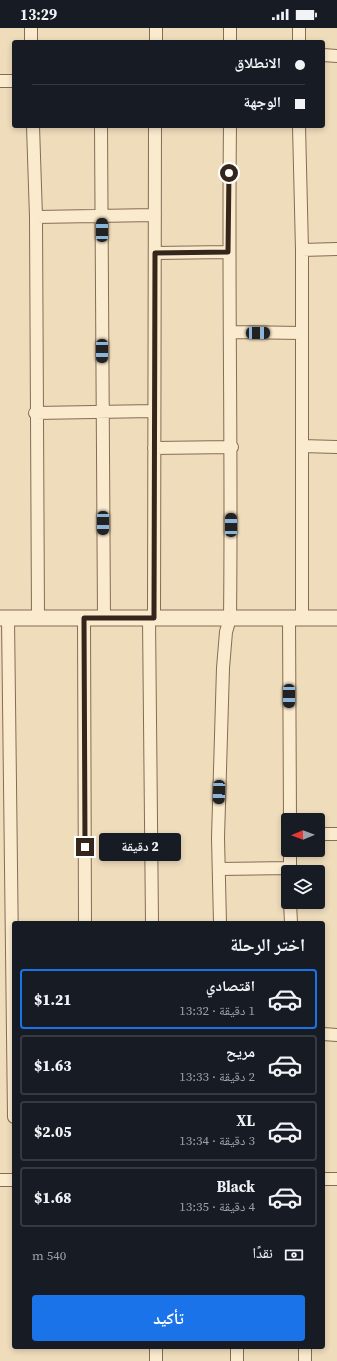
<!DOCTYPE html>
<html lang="ar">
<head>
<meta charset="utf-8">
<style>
	:root { --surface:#171b24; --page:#242831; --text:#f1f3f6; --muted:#9ea1a6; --line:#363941; --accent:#1a73e8 }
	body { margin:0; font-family:"Source Serif 4","Noto Naskh Arabic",serif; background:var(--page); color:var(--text); direction:rtl; height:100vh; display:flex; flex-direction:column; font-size:15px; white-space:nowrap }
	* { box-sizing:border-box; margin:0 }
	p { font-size:13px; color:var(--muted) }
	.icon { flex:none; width:22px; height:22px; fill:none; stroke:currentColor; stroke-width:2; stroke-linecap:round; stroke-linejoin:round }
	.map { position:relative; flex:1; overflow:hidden; direction:ltr }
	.sheet { position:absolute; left:12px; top:893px; width:313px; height:428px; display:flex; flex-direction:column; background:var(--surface); border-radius:4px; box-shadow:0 2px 6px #0003; direction:rtl }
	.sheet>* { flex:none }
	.hud { position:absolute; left:12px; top:12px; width:313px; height:88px; border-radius:4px; box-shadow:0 2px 6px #0003; direction:rtl; display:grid; align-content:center; height:88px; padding:0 20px; background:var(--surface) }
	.needle { width:26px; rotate:269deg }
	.tools { position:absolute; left:281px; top:785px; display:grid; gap:8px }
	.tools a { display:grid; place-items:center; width:44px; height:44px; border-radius:4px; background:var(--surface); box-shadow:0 2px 6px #0003; font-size:20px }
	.end { position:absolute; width:18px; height:18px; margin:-9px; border:5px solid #35251a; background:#fff; box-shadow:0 0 0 2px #fff }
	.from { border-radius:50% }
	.bubble { position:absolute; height:28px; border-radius:4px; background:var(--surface); box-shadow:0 2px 6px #0003; font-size:13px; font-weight:800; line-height:28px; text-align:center; direction:rtl }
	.car { position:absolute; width:12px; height:24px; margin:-12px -6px; border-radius:5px; box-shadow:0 0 3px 1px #0007; background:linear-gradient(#222 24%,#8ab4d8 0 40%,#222 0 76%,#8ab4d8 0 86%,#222 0) }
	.hud b { display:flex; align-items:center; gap:14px; height:38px; font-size:15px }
	.hud b+b { border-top:1px solid var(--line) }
	.hud i { width:10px; height:10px; background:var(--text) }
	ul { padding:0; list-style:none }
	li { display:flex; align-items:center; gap:12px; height:60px; margin:0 8px 6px; padding:0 12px; border:2px solid var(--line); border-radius:4px }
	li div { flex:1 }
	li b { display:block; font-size:15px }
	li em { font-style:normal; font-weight:800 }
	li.active { border-color:var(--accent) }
	li>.icon { width:36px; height:36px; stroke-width:1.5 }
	h2 { padding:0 20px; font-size:18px; line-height:48px }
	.pay { display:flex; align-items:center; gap:10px; height:44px; padding:0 20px; font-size:15px }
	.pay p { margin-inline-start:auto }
	.cta { display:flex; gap:8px; margin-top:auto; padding:8px 20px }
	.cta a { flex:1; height:46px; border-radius:4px; background:var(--accent); color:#fff; font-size:16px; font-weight:800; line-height:46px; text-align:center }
	.status { display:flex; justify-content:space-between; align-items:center; height:28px; padding:0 20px; background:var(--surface); direction:ltr }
	.status svg { height:11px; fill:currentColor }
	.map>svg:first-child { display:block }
</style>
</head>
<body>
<div class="status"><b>13:29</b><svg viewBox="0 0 49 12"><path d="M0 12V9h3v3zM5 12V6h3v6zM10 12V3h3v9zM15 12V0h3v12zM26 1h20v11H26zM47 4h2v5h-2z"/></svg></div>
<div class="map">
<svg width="337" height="1333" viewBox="0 0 337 1333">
	<rect width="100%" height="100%" fill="#efdcbb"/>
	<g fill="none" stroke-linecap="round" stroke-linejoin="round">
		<g stroke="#866c55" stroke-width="14">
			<path id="minor" d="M31 0V14
				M156 14V0
				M230 14V0
				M299 14V0
				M323 27 337 28
				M0 53H14
				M33 98 36 189 155 187
				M101 98 104 590
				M299 98 302 222V590
				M36 189 38 590
				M302 222 337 221
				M155 225 228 224
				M230 304 301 305
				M35 385 154 383
				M302 418 337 419
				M154 420 232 419
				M8 590 14 1089
				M84 590 85 895
				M149 590 152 895
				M154 590 155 98
				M289 590 290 792
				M318 806H337
				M290 822V844
				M219 841 290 840
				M290 874 291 895
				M220 895 218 810 223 640 226 604 230 590C232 426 228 262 230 98
				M323 1006 337 1007
				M323 1151H337
				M0 1152H14
				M156 1319V1333
				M237 1319V1333
				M305 1319V1333"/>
		</g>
		<g stroke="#866c55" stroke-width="17">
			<path id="tertiary" d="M0 590H337"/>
		</g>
		<use href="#minor" stroke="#faeace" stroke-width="12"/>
		<use href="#tertiary" stroke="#faeace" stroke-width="15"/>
	</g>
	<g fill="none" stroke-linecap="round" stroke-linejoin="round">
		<path stroke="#35251a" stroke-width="5" d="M85 819 84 590H154L155 225 228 224 229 145"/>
	</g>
</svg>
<div class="tools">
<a><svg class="needle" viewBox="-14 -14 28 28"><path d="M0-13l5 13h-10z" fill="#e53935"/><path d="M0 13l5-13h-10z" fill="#9ea1a6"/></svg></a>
<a><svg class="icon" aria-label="layers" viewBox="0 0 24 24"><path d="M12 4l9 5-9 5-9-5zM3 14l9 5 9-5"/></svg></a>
</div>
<i class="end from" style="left:229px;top:145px"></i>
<i class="end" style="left:85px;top:819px"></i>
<div class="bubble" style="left:99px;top:805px;width:82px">2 دقيقة</div>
<i class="car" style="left:102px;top:202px;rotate:0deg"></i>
<i class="car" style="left:258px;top:305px;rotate:90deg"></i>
<i class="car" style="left:102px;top:323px;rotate:180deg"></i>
<i class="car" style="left:103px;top:495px;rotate:180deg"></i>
<i class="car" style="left:231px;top:497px;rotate:0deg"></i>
<i class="car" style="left:289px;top:668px;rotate:180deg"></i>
<i class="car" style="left:219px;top:764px;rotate:182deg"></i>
<div class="hud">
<b><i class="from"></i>الانطلاق</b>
<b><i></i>الوجهة</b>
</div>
<section class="sheet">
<h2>اختر الرحلة</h2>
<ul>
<li class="active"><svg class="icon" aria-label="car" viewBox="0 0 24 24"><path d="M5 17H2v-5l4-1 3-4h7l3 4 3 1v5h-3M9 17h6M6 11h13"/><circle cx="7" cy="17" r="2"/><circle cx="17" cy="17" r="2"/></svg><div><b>اقتصادي</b><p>1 دقيقة · 13:32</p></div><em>$1.21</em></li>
<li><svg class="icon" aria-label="car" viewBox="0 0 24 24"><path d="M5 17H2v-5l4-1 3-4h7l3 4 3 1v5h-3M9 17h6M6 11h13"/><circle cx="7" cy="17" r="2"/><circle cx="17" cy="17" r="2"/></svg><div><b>مريح</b><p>2 دقيقة · 13:33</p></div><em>$1.63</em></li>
<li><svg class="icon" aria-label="car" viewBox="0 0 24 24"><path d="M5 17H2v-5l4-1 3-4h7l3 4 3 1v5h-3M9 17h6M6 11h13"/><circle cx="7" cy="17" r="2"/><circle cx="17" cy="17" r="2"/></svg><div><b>XL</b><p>3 دقيقة · 13:34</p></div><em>$2.05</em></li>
<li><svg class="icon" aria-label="car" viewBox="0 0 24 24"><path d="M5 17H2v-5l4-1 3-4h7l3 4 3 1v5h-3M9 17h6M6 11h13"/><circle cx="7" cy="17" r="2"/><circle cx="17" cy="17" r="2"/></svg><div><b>Black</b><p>4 دقيقة · 13:35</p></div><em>$1.68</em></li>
</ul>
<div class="pay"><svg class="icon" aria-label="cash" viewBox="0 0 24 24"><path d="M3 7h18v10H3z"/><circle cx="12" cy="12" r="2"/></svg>نقدًا<p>540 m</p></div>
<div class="cta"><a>تأكيد</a></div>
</section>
</div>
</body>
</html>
